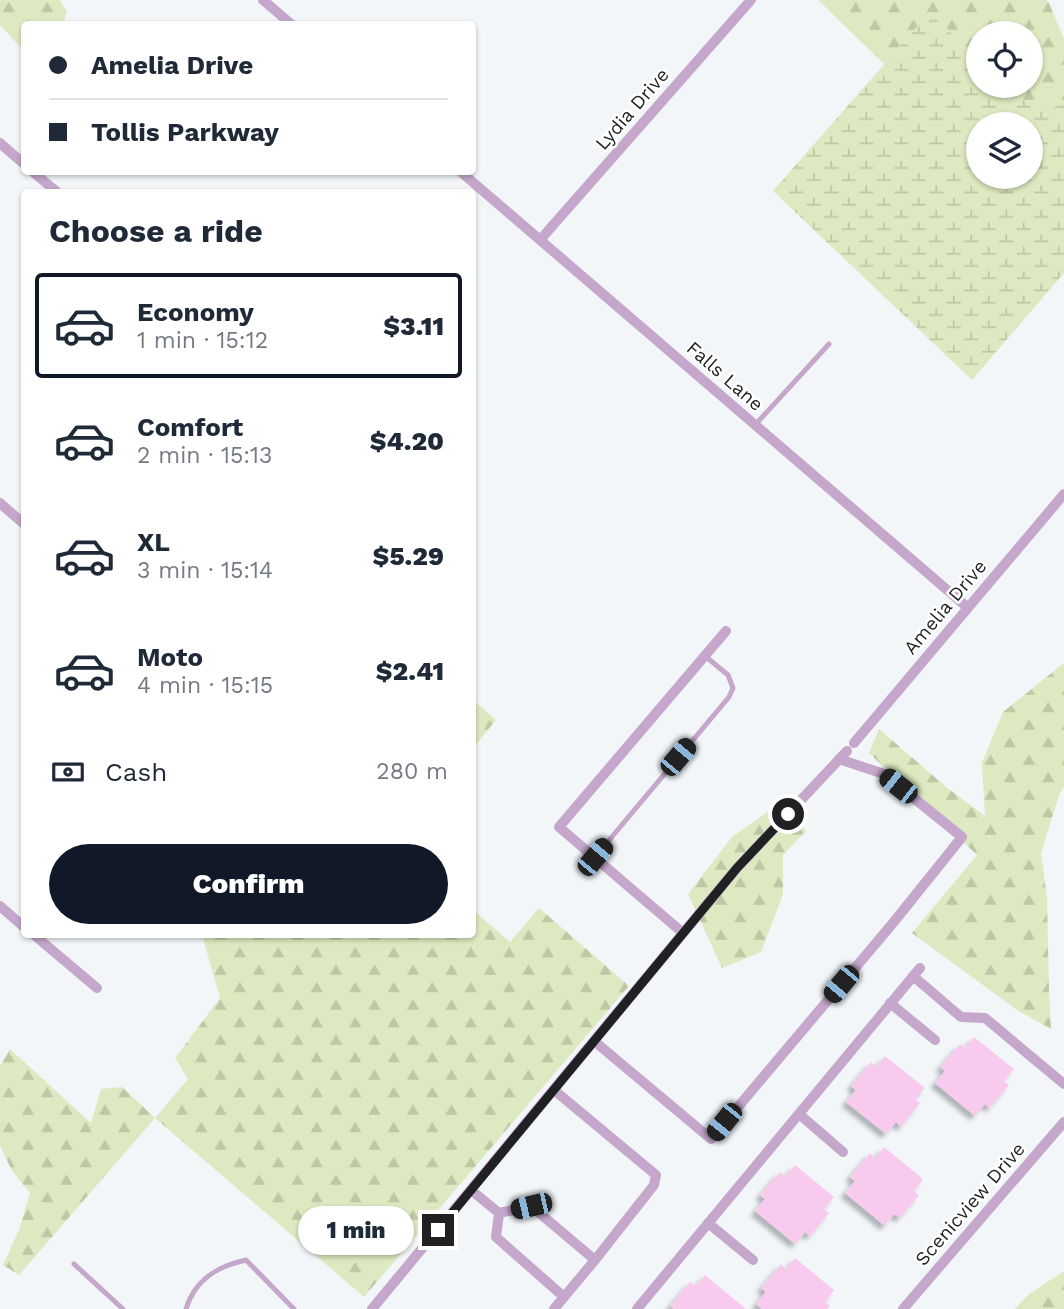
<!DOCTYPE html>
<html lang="en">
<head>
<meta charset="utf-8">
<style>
	:root { --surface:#fff; --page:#f2f2f3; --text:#1f2937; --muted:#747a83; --line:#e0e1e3; --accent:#111827 }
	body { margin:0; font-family:"Work Sans",sans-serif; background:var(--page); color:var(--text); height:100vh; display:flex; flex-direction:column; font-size:26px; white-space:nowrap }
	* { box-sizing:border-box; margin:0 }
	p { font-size:23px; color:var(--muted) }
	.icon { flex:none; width:38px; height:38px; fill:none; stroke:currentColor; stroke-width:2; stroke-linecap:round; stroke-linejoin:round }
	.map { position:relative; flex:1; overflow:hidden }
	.panel { position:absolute; left:21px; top:189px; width:455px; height:749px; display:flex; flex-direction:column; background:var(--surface); border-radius:7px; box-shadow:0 2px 5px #0004 }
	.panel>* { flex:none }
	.top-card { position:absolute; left:21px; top:21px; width:455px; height:154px; border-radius:7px; box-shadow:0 2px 5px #0004; display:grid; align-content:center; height:154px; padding:0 28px; background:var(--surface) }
	.buttons { position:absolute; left:966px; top:21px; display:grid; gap:14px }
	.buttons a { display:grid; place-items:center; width:77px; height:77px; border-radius:50%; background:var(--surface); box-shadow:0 2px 5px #0004; font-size:35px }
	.end { position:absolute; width:32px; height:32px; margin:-16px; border:9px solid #1f2122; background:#fff; box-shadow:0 0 0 4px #fff }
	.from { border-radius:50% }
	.bubble { position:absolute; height:49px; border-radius:24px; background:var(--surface); box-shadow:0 2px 5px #0004; font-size:23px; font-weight:800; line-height:49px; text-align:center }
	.car { position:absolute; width:21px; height:42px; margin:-21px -10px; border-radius:9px; box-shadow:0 0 5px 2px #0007; background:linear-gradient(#222 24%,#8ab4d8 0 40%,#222 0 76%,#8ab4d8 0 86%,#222 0) }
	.top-card b { display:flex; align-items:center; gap:24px; height:66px; font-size:26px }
	.top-card b+b { border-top:2px solid var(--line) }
	.top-card i { width:18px; height:18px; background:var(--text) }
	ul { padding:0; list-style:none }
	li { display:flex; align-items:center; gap:21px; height:105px; margin:0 14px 10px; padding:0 14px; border:4px solid transparent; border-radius:7px }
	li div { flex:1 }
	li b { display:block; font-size:26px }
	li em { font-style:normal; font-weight:800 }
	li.current { border-color:var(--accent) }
	li>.icon { width:63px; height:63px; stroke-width:1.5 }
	h2 { padding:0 28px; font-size:32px; line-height:84px }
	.pay { display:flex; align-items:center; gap:18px; height:77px; padding:0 28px; font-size:26px }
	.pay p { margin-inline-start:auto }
	.primary-button { display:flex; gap:14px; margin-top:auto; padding:14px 28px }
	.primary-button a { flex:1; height:80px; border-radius:42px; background:var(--accent); color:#fff; font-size:28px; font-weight:800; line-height:80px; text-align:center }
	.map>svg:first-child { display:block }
</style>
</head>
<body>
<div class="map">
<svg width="1064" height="1309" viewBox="0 0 1064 1309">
	<defs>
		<pattern id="forest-firs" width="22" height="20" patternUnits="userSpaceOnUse" patternTransform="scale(1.75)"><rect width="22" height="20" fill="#dde9c0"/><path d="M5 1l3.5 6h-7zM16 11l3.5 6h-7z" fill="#bdc8a5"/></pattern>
		<pattern id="wetland-marsh" width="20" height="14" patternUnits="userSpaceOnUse" patternTransform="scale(1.75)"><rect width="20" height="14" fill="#dde9c0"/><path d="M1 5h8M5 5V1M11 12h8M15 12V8" fill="none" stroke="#bdc8a5"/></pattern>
		<filter id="shadow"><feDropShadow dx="-4.5" dy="4.5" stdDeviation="2" flood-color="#0004"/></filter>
	</defs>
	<rect width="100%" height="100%" fill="#f2f6f9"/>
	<path fill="url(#forest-firs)" d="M0 0H60L67 12 63 24H24V51L0 25Z
		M818 0H1046L1049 3 1064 39V103L1059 106 1036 111 1009 86H1031V33H978V57L929 13 884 64Z
		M1064 663V787L1060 792 1041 853 1047 897 1049 990 1051 1029 1017 1010 912 933 977 855 869 753 879 729 945 786 985 816 982 763 1003 712Z
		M473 700 496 720 473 748Z
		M785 800 806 831 783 855V894L761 952 722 968 688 894 732 837Z
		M539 908 629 986 364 1297 155 1118 19 1275 3 1265 19 1230 30 1193 12 1171 0 1145V1066L10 1049 91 1123 101 1089 122 1087 155 1118 188 1079 175 1058 220 998 202 935 472 934 473 910 510 942Z
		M1064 1271V1309H1015L1029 1294Z"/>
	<path fill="url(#wetland-marsh)" fill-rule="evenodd" d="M929 13 978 57V86H1009L1036 111 1059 106 1064 103V273L972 380 773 191ZM978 124H1031V177H978Z"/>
	<path fill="#f8caed" filter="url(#shadow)" d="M974 1037 1014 1069 1004 1081 1009 1085 990 1108 985 1104 975 1116 935 1083 945 1071 940 1067 960 1044 965 1048Z
		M885 1056 925 1088 915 1099 920 1103 901 1127 896 1122 886 1134 846 1102 856 1090 851 1086 871 1062 876 1067Z
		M884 1147 923 1179 914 1191 919 1195 900 1218 894 1214 885 1226 845 1193 855 1181 850 1177 870 1153 875 1158Z
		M795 1165 834 1197 824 1209 829 1213 810 1236 805 1232 795 1244 755 1211 765 1199 760 1195 780 1172 786 1176Z
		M795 1258 834 1290 825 1302 830 1306 827 1309H762L756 1304 766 1292 761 1288 781 1264 786 1269Z
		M705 1275 746 1309H674L670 1306 690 1282 696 1286Z"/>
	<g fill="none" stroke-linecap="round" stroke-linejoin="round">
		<path stroke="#c4a7ca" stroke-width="5" d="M755 425 829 344
			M595 857 729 697 733 688 728 675 705 656
			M74 1264 123 1309
			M186 1309C195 1279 218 1266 246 1260L294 1309"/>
		<path stroke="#c4a7ca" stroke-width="10" d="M263 0 291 24
			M0 143 24 164
			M33 172 57 192
			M461 172 967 607
			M540 240 751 0
			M0 503 24 524
			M854 743 1064 494
			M0 906 24 927
			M683 933 559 827 726 631
			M33 934 97 988
			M913 976 961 1017 985 1018 1064 1084
			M890 1003 935 1040
			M594 1041 711 1139 893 923 962 837 884 774 839 759
			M554 1090 656 1175 654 1185 595 1260
			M799 1114 843 1152
			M471 1190 499 1213 496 1237 564 1297 595 1260 531 1206 499 1213
			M708 1223 753 1260
			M372 1309 737 868 847 751
			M554 1309 564 1297
			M637 1309 920 968
			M903 1309 1064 1122"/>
	</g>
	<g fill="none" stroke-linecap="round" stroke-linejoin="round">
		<path stroke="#1f2122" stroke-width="9" d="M438 1230 737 868 788 814"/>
	</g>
	<g text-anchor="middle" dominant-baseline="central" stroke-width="5" stroke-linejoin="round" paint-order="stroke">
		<g font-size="19" fill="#1f2122" stroke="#fff">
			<text transform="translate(632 109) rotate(-49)">Lydia Drive</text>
			<text transform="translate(725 376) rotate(41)">Falls Lane</text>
			<text transform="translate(945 607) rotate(-50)">Amelia Drive</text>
			<text transform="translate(970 1204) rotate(-49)">Scenicview Drive</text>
		</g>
	</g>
</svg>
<div class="buttons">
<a><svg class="icon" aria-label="locate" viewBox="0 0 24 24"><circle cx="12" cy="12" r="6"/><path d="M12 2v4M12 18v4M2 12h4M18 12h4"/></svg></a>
<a><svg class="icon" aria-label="layers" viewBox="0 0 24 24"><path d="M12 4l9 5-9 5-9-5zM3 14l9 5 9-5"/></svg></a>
</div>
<i class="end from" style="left:788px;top:814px"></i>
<i class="end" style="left:438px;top:1230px"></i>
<div class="bubble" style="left:298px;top:1206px;width:116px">1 min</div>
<i class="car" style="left:678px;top:757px;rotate:40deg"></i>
<i class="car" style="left:898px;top:786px;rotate:308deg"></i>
<i class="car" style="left:595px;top:857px;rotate:40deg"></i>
<i class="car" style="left:841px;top:984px;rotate:220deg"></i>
<i class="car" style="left:724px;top:1122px;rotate:219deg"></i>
<i class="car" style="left:531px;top:1206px;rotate:257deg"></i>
<div class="top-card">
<b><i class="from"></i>Amelia Drive</b>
<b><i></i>Tollis Parkway</b>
</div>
<section class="panel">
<h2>Choose a ride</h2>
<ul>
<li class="current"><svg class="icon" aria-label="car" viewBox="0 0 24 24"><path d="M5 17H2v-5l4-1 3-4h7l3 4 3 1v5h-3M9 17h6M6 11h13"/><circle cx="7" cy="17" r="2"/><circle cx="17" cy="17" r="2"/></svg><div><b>Economy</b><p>1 min · 15:12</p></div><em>$3.11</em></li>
<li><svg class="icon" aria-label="car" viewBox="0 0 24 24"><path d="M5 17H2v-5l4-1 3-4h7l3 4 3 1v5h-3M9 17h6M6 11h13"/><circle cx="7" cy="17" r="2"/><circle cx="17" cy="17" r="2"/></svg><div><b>Comfort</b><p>2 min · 15:13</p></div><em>$4.20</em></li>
<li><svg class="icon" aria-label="car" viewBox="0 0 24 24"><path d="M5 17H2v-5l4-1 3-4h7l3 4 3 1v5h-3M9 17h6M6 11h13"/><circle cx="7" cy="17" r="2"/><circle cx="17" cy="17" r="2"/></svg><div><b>XL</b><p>3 min · 15:14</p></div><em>$5.29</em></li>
<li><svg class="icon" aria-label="car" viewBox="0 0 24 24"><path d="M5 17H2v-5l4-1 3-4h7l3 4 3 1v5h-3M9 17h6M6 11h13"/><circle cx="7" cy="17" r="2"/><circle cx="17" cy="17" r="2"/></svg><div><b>Moto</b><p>4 min · 15:15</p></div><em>$2.41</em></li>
</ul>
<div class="pay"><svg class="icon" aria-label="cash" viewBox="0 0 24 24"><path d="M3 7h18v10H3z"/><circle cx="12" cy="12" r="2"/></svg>Cash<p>280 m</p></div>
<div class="primary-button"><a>Confirm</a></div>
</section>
</div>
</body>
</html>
